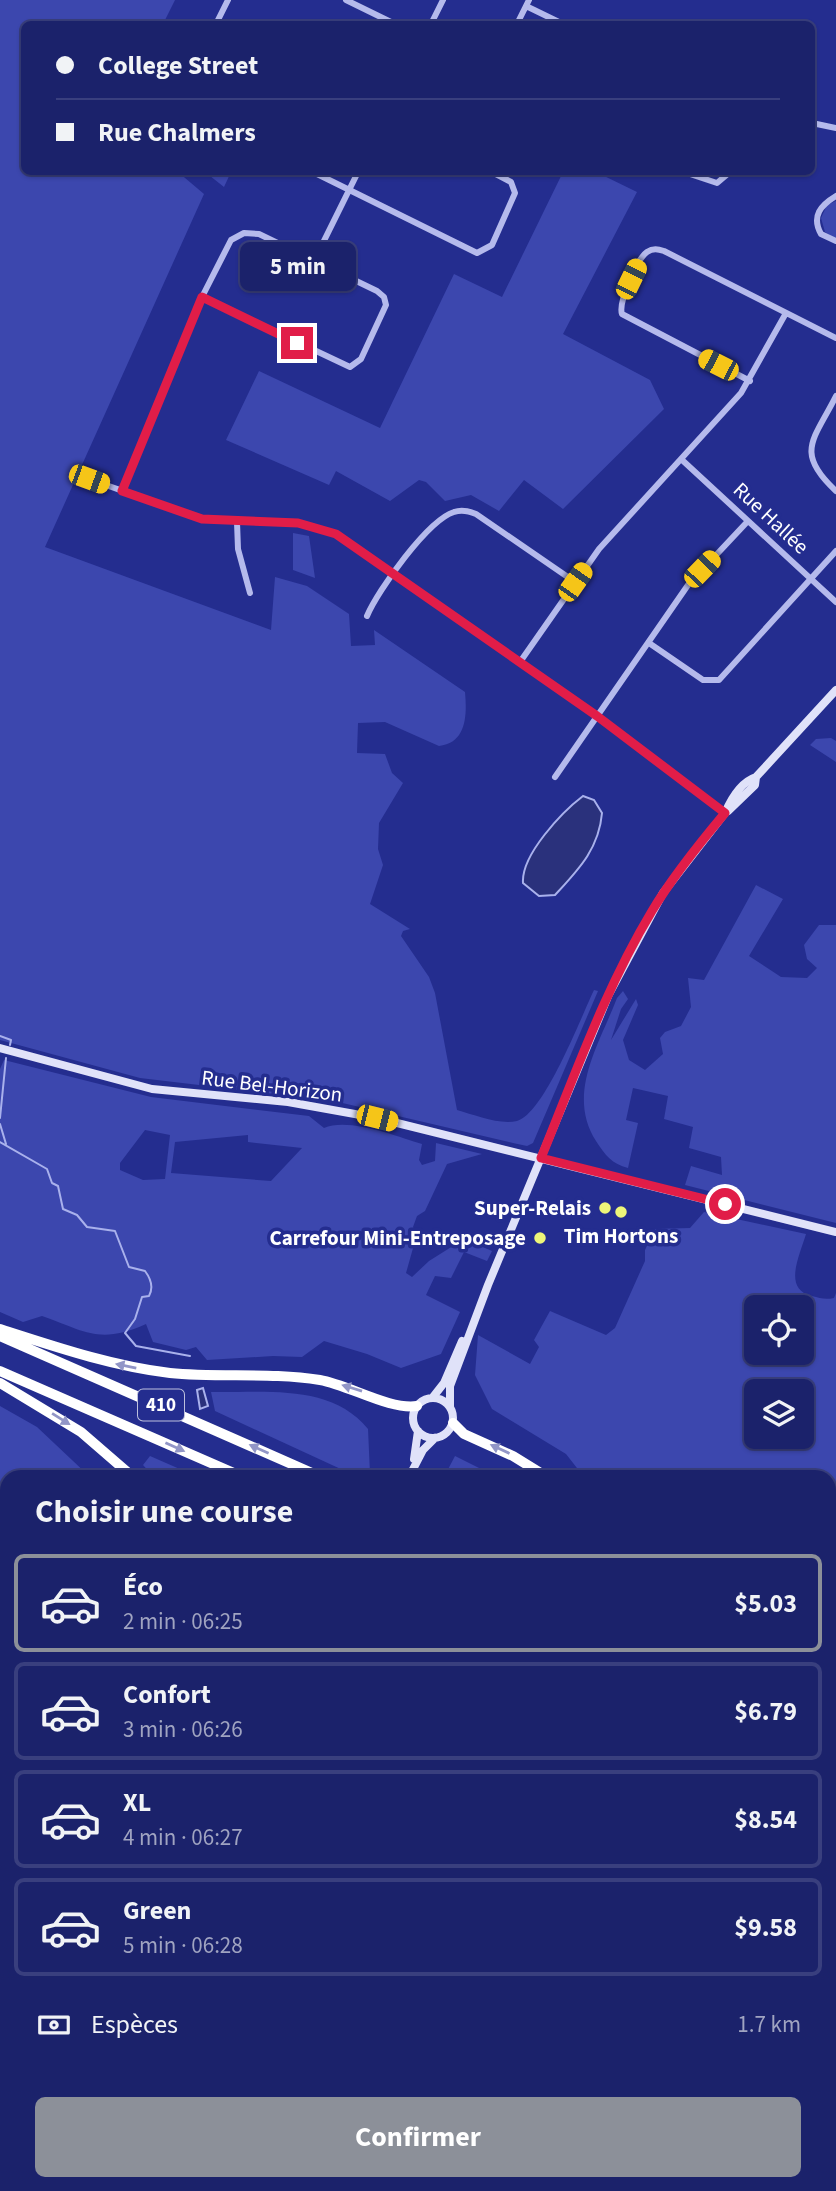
<!DOCTYPE html>
<html lang="fr">
<head>
<meta charset="utf-8">
<style>
	:root { --surface:#1b226b; --page:#242a71; --text:#f1f3f6; --muted:#a0a4c1; --line:#393f7e; --accent:#8c9099 }
	body { margin:0; font-family:"Source Sans 3",sans-serif; background:var(--page); color:var(--text); height:100vh; display:flex; flex-direction:column; font-size:26px; white-space:nowrap }
	* { box-sizing:border-box; margin:0 }
	p { font-size:23px; color:var(--muted) }
	.icon { flex:none; width:38px; height:38px; fill:none; stroke:currentColor; stroke-width:2; stroke-linecap:round; stroke-linejoin:round }
	.map { position:relative; flex:1; overflow:hidden }
	.side { position:absolute; left:0px; top:1470px; width:836px; height:721px; display:flex; flex-direction:column; background:var(--surface); border-radius:21px 21px 0 0; box-shadow:0 2px 5px #0004,0 0 0 2px var(--line) }
	.side>* { flex:none }
	.top-card { position:absolute; left:21px; top:21px; width:794px; height:154px; border-radius:10px; box-shadow:0 2px 5px #0004,0 0 0 2px var(--line); display:grid; align-content:center; height:154px; padding:0 35px; background:var(--surface) }
	.fabs { position:absolute; left:744px; top:1295px; display:grid; gap:14px }
	.fabs a { display:grid; place-items:center; width:70px; height:70px; border-radius:10px; background:var(--surface); box-shadow:0 2px 5px #0004,0 0 0 2px var(--line); font-size:35px }
	.end { position:absolute; width:32px; height:32px; margin:-16px; border:9px solid #e11d48; background:#fff; box-shadow:0 0 0 4px #fff }
	.from { border-radius:50% }
	.bubble { position:absolute; height:49px; border-radius:10px; background:var(--surface); box-shadow:0 2px 5px #0004,0 0 0 2px var(--line); font-size:23px; font-weight:700; line-height:49px; text-align:center }
	.car { position:absolute; width:21px; height:42px; margin:-21px -10px; border-radius:9px; box-shadow:0 0 5px 2px #0007; background:linear-gradient(#f5c518 24%,#345 0 40%,#f5c518 0 76%,#345 0 86%,#f5c518 0) }
	.top-card b { display:flex; align-items:center; gap:24px; height:66px; font-size:26px }
	.top-card b+b { border-top:2px solid var(--line) }
	.top-card i { width:18px; height:18px; background:var(--text) }
	ul { padding:0; list-style:none }
	li { display:flex; align-items:center; gap:21px; height:98px; margin:0 14px 10px; padding:0 21px; border:4px solid var(--line); border-radius:10px }
	li div { flex:1 }
	li b { display:block; font-size:26px }
	li em { font-style:normal; font-weight:700 }
	li.current { border-color:var(--accent) }
	li>.icon { width:63px; height:63px; stroke-width:1.5 }
	h2 { padding:0 35px; font-size:32px; line-height:84px }
	.pay { display:flex; align-items:center; gap:18px; height:77px; padding:0 35px; font-size:26px }
	.pay p { margin-inline-start:auto }
	.button { display:flex; gap:14px; margin-top:auto; padding:14px 35px }
	.button a { flex:1; height:80px; border-radius:10px; background:var(--accent); color:#fff; font-size:28px; font-weight:700; line-height:80px; text-align:center }
	.map>svg:first-child { display:block }
</style>
</head>
<body>
<div class="map">
<svg width="836" height="2191" viewBox="0 0 836 2191">
	<rect width="100%" height="100%" fill="#242d8f"/>
	<path fill="#3c47ae" fill-rule="evenodd" d="M0 0H175L163 24H24V172H178L204 194 45 547 271 630 275 577 307 586 349 614 351 646 375 645 374 630 465 692C467 714 467 743 439 746L385 722 358 723 357 753 385 754 392 773 403 783 379 823 378 849 383 865 370 904 410 929 403 931 401 936 429 977 435 993 457 1110C475 1115 499 1125 517 1121 544 1114 581 1017 594 990L598 991 533 1143 527 1146 513 1143 334 1101 140 1078 0 1040Z
		M205 172H231L224 187Z
		M563 172H596L637 192 563 334 650 380 664 409 563 509 524 480 499 511 471 495 445 501 426 482 419 480 390 501 336 471 329 485 226 440 259 371 380 428 454 274 502 297Z
		M836 201V239L825 232 821 218 827 205Z
		M293 533 309 536 315 578 293 570Z
		M831 738 836 741V762L810 745 816 739Z
		M756 885 783 899 749 956 781 977 807 978 817 968 807 959 804 945 819 925H836V1223L685 1185 691 1166 722 1175 721 1157 689 1148 693 1127 664 1119 668 1096 633 1088 626 1120 638 1123 628 1168C612 1164 605 1155 596 1141 566 1094 599 1045 617 998L623 991 628 999 621 1009 611 1040 636 999 638 1005 623 1040 629 1060 645 1070 663 1054 660 1038 665 1032 681 1026 691 1007 688 978 704 980Z
		M4 1060 151 1097 309 1116 324 1128C348 1117 396 1136 422 1144L419 1160 422 1165 435 1161 436 1143 482 1154 447 1164 425 1211 417 1216 413 1227 417 1234 406 1273 412 1277 429 1261 464 1239 492 1251 487 1261 464 1252 451 1278 435 1276 426 1295 460 1312 441 1354 401 1368 367 1354 324 1341 302 1357 273 1356 207 1360 196 1347 186 1350 153 1342 146 1324C99 1345 85 1331 42 1316L23 1322 0 1312V1069ZM145 1130 170 1135 165 1179 143 1180 120 1170V1163ZM248 1135V1142L302 1148 271 1181 171 1173 175 1142Z
		M704 1212 806 1234C800 1255 782 1289 812 1296 820 1298 825 1300 834 1298L836 1293V1633L830 1629V1477H584L566 1454 492 1409 475 1375 478 1335 530 1364 539 1347 534 1340 550 1311 606 1335 615 1328 645 1261V1250L655 1229 690 1228ZM756 1307H802V1353H756ZM756 1391H802V1437H756Z
		M211 1392C264 1393 331 1383 368 1429L370 1474 358 1477 215 1411Z
		M0 1406 37 1427 90 1477H7V2184H104L100 2191H0Z
		M150 1456 198 1477H154L143 1465Z
		M455 1456 497 1477H444Z
		M836 1912V2191H661L651 2184H830V1925Z
		M127 2184H174L179 2191H125Z
		M222 2184H501L513 2191H221Z
		M538 2184H598L597 2191H539L536 2189Z"/>
	<path fill="#2a317c" stroke="#a9b1ec" stroke-width="2" d="M583 796 594 800 602 813C599 849 578 870 555 895L539 896 523 883C521 855 562 812 583 796Z
		M203 1388 208 1406 200 1409 197 1390Z"/>
	<g fill="none" stroke-linecap="round" stroke-linejoin="round">
		<path stroke="#a9b1ec" stroke-width="2" d="M0 1036 11 1040 10 1045
			M0 1118 6 1058
			M0 1124 6 1144
			M0 1142 47 1169 52 1183 58 1186 63 1209 77 1215 87 1227 115 1231 129 1267 145 1271C151 1279 154 1287 149 1296L142 1297 135 1319 125 1333 136 1346 190 1356
			M30 2184 39 2191"/>
		<path stroke="#b5baec" stroke-width="6" d="M346 0 395 24
			M526 6 563 24
			M216 24 228 0
			M431 24 443 0
			M517 24 529 0
			M812 123 836 128
			M313 172 477 253 492 245 515 193 511 182 492 172
			M684 172 717 183 730 172
			M836 196C821 205 811 216 821 234L836 241
			M314 261 358 172
			M750 381 622 314C618 303 637 259 647 252 653 248 658 249 664 251L836 338
			M836 396C814 440 794 452 836 491
			M681 459 836 602
			M89 479 202 519 298 523 336 534 597 716 725 813
			M122 491 202 297 231 240 244 233 259 234 377 291 384 297 386 305 361 359 350 367 202 297
			M237 522 238 549 250 593
			M367 616C378 590 428 520 454 512 462 509 469 511 476 514L575 582
			M649 643 703 680H719L836 551
			M520 662 599 549 741 393 786 313
			M555 777 688 585 748 521
			M512 2184 523 2191"/>
		<path stroke="#e0e2f9" stroke-width="8" d="M728 811 755 785 756 777
			M0 1048 152 1089 288 1102 377 1118 836 1232
			M433 1397 444 1383 462 1341
			M413 1418a20 20 0 1 1 40 0a20 20 0 1 1-40 0Z
			M450 1406V1386L488 1285 609 994 663 893 725 813C731 799 741 782 756 777L836 690
			M414 1459 418 1431
			M409 1477 423 1450 435 1438
			M111 2191 114 2184"/>
		<path stroke="#fff" stroke-width="10" d="M0 1329C56 1347 112 1366 170 1373 220 1378 270 1372 320 1380 349 1385 389 1410 417 1406
			M0 1336 321 1477
			M0 1371 243 1477
			M0 1383 81 1432 133 1477
			M453 1423 464 1434 513 1456 547 1477
			M830 1723 836 1726
			M830 1759 836 1763"/>
	</g>
	<defs><path id="oneway-solid" d="M-6-.8H1V-3.2L6.5 0L1 3.2V.8H-6Z" transform="scale(1.75)"/></defs>
	<g fill="#9296c7">
		<use href="#oneway-solid" transform="translate(126 1366) rotate(-169)"/>
		<use href="#oneway-solid" transform="translate(352 1388) rotate(-163)"/>
		<use href="#oneway-solid" transform="translate(61 1419) rotate(32)"/>
		<use href="#oneway-solid" transform="translate(175 1447) rotate(24)"/>
		<use href="#oneway-solid" transform="translate(259 1449) rotate(-156)"/>
		<use href="#oneway-solid" transform="translate(500 1449) rotate(-155)"/>
	</g>
	<g fill="none" stroke-linecap="round" stroke-linejoin="round">
		<path stroke="#e11d48" stroke-width="9" d="M297 343 202 297 122 491 202 519 298 523 336 534 597 716 725 813C699 844 673 876 652 911 605 989 575 1075 541 1158L725 1204"/>
	</g>
	<g fill="#eef679" stroke="#242d8f" stroke-width="2.5">
		<circle cx="605" cy="1208" r="7"/>
		<circle cx="621" cy="1212" r="7"/>
		<circle cx="540" cy="1238" r="7"/>
	</g>
	<g text-anchor="middle" dominant-baseline="central" stroke-width="7" stroke-linejoin="round" paint-order="stroke">
		<rect fill="#242d8f" stroke="#bdc0dd" stroke-width="2" x="138" y="1389.5" width="46" height="31" rx="5"/>
		<g font-size="19" font-weight="bold" fill="#fff">
			<text x="161" y="1405">410</text>
		</g>
		<g font-size="21" fill="#fff" stroke="#242d8f">
			<text transform="translate(771 518) rotate(43)">Rue Hallée</text>
			<text transform="translate(272 1086) rotate(7)">Rue Bel-Horizon</text>
		</g>
		<g font-size="21" font-weight="bold" fill="#fff" stroke="#242d8f" text-anchor="end">
			<text x="591" y="1208">Super-Relais</text>
			<text x="621" y="1236" text-anchor="middle">Tim Hortons</text>
			<text x="526" y="1238">Carrefour Mini-Entreposage</text>
		</g>
	</g>
</svg>
<div class="fabs">
<a><svg class="icon" aria-label="locate" viewBox="0 0 24 24"><circle cx="12" cy="12" r="6"/><path d="M12 2v4M12 18v4M2 12h4M18 12h4"/></svg></a>
<a><svg class="icon" aria-label="layers" viewBox="0 0 24 24"><path d="M12 4l9 5-9 5-9-5zM3 14l9 5 9-5"/></svg></a>
</div>
<i class="end from" style="left:725px;top:1204px"></i>
<i class="end" style="left:297px;top:343px"></i>
<div class="bubble" style="left:240px;top:242px;width:116px">5 min</div>
<i class="car" style="left:631px;top:279px;rotate:26deg"></i>
<i class="car" style="left:718px;top:365px;rotate:297deg"></i>
<i class="car" style="left:89px;top:479px;rotate:110deg"></i>
<i class="car" style="left:702px;top:569px;rotate:44deg"></i>
<i class="car" style="left:575px;top:582px;rotate:35deg"></i>
<i class="car" style="left:377px;top:1118px;rotate:104deg"></i>
<div class="top-card">
<b><i class="from"></i>College Street</b>
<b><i></i>Rue Chalmers</b>
</div>
<section class="side">
<h2>Choisir une course</h2>
<ul>
<li class="current"><svg class="icon" aria-label="car" viewBox="0 0 24 24"><path d="M5 17H2v-5l4-1 3-4h7l3 4 3 1v5h-3M9 17h6M6 11h13"/><circle cx="7" cy="17" r="2"/><circle cx="17" cy="17" r="2"/></svg><div><b>Éco</b><p>2 min · 06:25</p></div><em>$5.03</em></li>
<li><svg class="icon" aria-label="car" viewBox="0 0 24 24"><path d="M5 17H2v-5l4-1 3-4h7l3 4 3 1v5h-3M9 17h6M6 11h13"/><circle cx="7" cy="17" r="2"/><circle cx="17" cy="17" r="2"/></svg><div><b>Confort</b><p>3 min · 06:26</p></div><em>$6.79</em></li>
<li><svg class="icon" aria-label="car" viewBox="0 0 24 24"><path d="M5 17H2v-5l4-1 3-4h7l3 4 3 1v5h-3M9 17h6M6 11h13"/><circle cx="7" cy="17" r="2"/><circle cx="17" cy="17" r="2"/></svg><div><b>XL</b><p>4 min · 06:27</p></div><em>$8.54</em></li>
<li><svg class="icon" aria-label="car" viewBox="0 0 24 24"><path d="M5 17H2v-5l4-1 3-4h7l3 4 3 1v5h-3M9 17h6M6 11h13"/><circle cx="7" cy="17" r="2"/><circle cx="17" cy="17" r="2"/></svg><div><b>Green</b><p>5 min · 06:28</p></div><em>$9.58</em></li>
</ul>
<div class="pay"><svg class="icon" aria-label="cash" viewBox="0 0 24 24"><path d="M3 7h18v10H3z"/><circle cx="12" cy="12" r="2"/></svg>Espèces<p>1.7 km</p></div>
<div class="button"><a>Confirmer</a></div>
</section>
</div>
</body>
</html>
